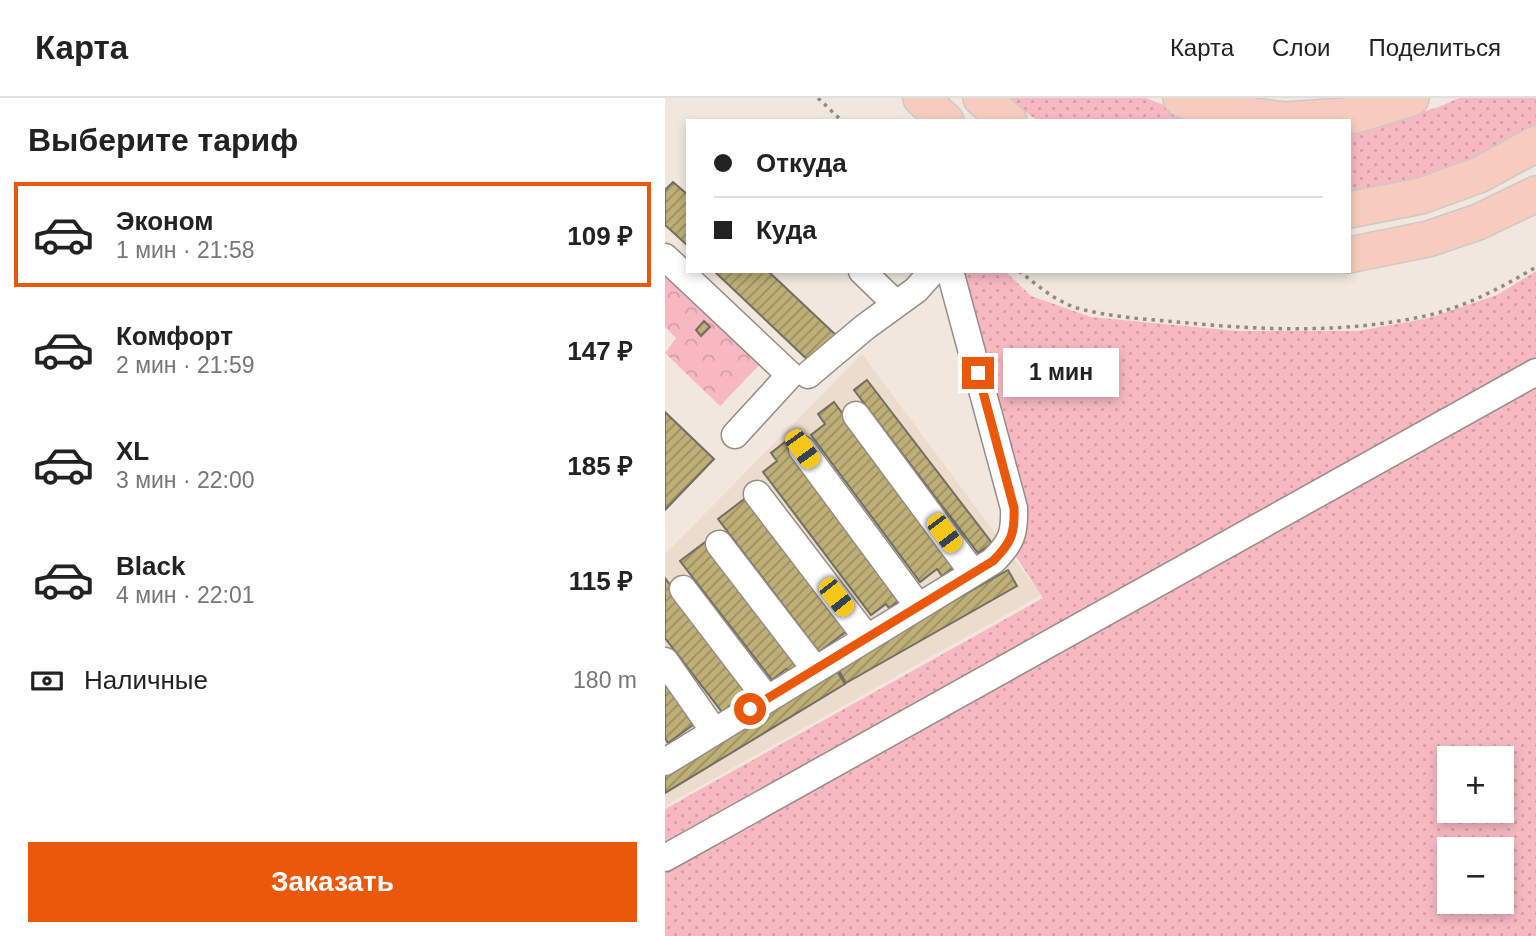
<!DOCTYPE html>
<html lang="ru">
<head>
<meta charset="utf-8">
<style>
	:root { --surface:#fff; --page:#f2f2f2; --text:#222; --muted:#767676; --line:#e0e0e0; --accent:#ea580c }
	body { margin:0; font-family:Helvetica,sans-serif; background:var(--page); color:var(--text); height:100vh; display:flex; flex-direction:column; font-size:26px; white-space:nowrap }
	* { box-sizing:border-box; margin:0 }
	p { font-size:23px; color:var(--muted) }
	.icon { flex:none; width:38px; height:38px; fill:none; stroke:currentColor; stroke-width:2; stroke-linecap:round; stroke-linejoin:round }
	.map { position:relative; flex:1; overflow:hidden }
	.details { display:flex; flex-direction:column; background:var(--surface); width:665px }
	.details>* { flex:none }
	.banner { position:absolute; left:21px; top:21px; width:665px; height:154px; border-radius:0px; box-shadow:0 4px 10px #0003; display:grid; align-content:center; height:154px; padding:0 28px; background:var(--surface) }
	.tools { position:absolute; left:772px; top:648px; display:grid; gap:14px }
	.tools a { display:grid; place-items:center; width:77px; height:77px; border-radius:0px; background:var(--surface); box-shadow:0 4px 10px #0003; font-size:35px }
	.end { position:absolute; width:32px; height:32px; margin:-16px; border:9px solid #ea580c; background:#fff; box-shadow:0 0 0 4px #fff }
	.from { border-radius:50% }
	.bubble { position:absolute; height:49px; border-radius:0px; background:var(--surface); box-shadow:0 4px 10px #0003; font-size:23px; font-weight:700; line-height:49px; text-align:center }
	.car { position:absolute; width:21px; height:42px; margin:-21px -10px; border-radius:9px; box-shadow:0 0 5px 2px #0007; background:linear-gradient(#f5c518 24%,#345 0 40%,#f5c518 0 76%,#345 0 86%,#f5c518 0) }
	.banner b { display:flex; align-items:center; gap:24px; height:66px; font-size:26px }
	.banner b+b { border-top:2px solid var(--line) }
	.banner i { width:18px; height:18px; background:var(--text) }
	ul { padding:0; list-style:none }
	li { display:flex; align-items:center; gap:21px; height:105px; margin:0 14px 10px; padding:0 14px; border:4px solid transparent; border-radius:0px }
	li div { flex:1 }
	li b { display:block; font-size:26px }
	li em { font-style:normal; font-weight:700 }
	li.on { border-color:var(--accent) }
	li>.icon { width:63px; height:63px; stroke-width:1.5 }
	h2 { padding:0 28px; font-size:32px; line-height:84px }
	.pay { display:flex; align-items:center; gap:18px; height:77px; padding:0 28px; font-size:26px }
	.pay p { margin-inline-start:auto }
	.action { display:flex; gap:14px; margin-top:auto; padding:14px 28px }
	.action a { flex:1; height:80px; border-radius:0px; background:var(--accent); color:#fff; font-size:28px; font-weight:700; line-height:80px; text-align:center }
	header { display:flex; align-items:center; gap:42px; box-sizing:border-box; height:98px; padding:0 35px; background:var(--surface); border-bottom:2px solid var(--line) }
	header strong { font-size:33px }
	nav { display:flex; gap:38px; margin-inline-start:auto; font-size:24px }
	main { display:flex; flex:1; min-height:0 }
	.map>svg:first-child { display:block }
</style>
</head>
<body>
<header>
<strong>Карта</strong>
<nav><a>Карта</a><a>Слои</a><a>Поделиться</a></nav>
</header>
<main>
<section class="details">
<h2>Выберите тариф</h2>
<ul>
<li class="on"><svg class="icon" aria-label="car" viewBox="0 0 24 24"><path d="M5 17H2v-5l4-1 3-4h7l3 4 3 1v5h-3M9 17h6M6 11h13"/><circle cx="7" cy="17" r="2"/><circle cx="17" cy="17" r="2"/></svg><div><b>Эконом</b><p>1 мин · 21:58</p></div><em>109 ₽</em></li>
<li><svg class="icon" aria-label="car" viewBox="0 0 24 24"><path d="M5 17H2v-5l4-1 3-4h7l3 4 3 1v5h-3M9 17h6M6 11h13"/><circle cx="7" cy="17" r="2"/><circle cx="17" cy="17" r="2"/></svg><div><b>Комфорт</b><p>2 мин · 21:59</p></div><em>147 ₽</em></li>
<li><svg class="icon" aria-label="car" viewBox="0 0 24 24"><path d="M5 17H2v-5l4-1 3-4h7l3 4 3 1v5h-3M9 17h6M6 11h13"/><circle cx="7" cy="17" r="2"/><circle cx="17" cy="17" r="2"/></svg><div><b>XL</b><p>3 мин · 22:00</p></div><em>185 ₽</em></li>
<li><svg class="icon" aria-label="car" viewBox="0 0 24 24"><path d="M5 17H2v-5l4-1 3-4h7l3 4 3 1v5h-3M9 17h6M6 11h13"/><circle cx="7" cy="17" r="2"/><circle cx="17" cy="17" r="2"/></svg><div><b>Black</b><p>4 мин · 22:01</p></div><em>115 ₽</em></li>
</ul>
<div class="pay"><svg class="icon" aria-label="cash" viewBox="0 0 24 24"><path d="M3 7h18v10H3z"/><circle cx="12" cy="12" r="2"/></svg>Наличные<p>180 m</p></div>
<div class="action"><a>Заказать</a></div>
</section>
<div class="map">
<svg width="871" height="838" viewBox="0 0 871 838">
	<defs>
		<pattern id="grass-dots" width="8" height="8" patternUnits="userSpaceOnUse" patternTransform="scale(1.75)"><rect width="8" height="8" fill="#f7b8c1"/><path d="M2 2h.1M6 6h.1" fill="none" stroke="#d49ea5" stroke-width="1.8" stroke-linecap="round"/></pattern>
		<pattern id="park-crowns" width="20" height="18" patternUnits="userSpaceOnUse" patternTransform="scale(1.75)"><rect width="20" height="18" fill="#f7b8c1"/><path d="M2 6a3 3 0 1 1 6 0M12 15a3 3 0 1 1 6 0" fill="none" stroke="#d49ea5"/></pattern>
		<pattern id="building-hatch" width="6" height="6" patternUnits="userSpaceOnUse" patternTransform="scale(1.75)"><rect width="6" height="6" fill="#beaf76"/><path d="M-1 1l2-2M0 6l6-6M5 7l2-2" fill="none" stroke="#9a8e60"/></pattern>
	</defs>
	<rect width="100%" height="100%" fill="#f1e7de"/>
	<path fill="#ebdccd" d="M197 256 376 497 0 708V456Z"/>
	<path fill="url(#grass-dots)" fill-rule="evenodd" d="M341 0H481L538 23H373Z
		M794 0H871V29L851 43 753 84 684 97V33L695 32 774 9Z
		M295 173H340L366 198 426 219 572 233H693L764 220 832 197 871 173V838H0V711L378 500 350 457ZM784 660H836V712H784ZM784 751H836V803H784Z"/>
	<path fill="url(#park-crowns)" d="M0 169 98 263 55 308 0 255 11 240 0 229Z"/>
	<path fill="url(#building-hatch)" stroke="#716e64" stroke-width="2" d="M8 84 23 97V148L0 127V92Z
		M49 173H103L173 239 147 266Z
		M39 223 45 229 36 238 31 232Z
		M202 282 327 445 313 455 189 292Z
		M169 304 291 468 277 478 272 471 255 484 146 337 160 326 153 316Z
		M0 314 49 361 0 412Z
		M120 344 238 500 224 510 221 506 206 517 98 374 112 363 106 355Z
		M82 399 183 532 154 554 53 421Z
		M43 442 138 563 124 574 121 571 107 582 15 463Z
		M343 472 352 488 181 585 172 569Z
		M0 480 85 592 57 614 0 540Z
		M170 570 180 586 0 695V674Z
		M0 579 32 624 3 645 0 640Z"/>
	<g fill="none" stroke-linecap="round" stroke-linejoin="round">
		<g stroke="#958c84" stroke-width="29">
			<path id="minor" d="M0 159 125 277 70 337
				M197 173 231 206
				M143 277 200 229 251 192 268 173
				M191 317 308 475
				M137 351 253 508
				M92 396 202 540
				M54 446 150 571
				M18 491 102 601
				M0 563 49 633
				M0 664 328 463C346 445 350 436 349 410L285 173
				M0 760 871 274"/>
		</g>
		<g stroke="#cacac9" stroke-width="38">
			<path id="major" d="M256 0 281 23
				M316 0 344 23
				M516 0 547 13 621 22 691 17 746 0
				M684 112 756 98 814 77 871 46
				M684 157 763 141 813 124 871 96"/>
		</g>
		<path stroke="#908a83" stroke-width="3.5" stroke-dasharray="3.5 5" stroke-linecap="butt" d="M153 0 177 23
			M354 173C372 187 390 203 412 210 444 219 479 221 512 224 595 232 678 236 760 218 800 209 836 190 871 169"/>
		<use href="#minor" stroke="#fff" stroke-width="26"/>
		<use href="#major" stroke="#f7cbbd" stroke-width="35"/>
	</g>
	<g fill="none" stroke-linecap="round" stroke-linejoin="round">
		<path stroke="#ea580c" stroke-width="9" d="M85 611 328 463C346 445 350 436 349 410L313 275"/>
	</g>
</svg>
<div class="tools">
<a>+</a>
<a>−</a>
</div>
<i class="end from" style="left:85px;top:611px"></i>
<i class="end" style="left:313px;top:275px"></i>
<div class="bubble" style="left:338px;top:250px;width:116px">1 мин</div>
<i class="car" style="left:137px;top:351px;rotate:144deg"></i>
<i class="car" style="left:279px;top:435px;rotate:143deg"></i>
<i class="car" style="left:171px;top:499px;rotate:142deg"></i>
<div class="banner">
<b><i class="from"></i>Откуда</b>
<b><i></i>Куда</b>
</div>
</div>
</main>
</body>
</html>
